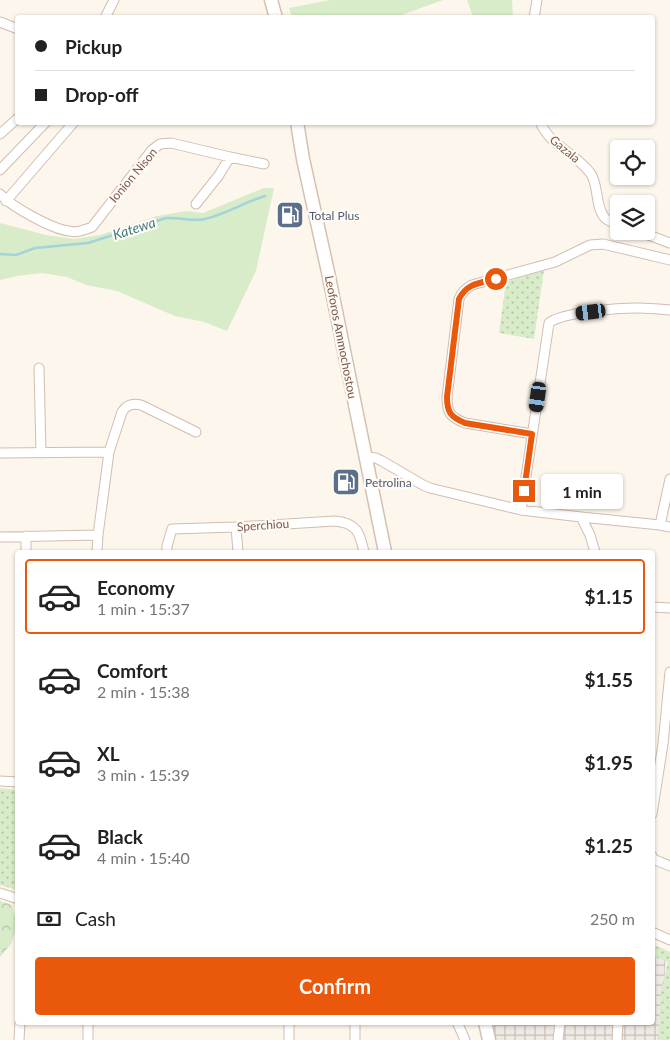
<!DOCTYPE html>
<html lang="en">
<head>
<meta charset="utf-8">
<style>
	:root { --surface:#fff; --page:#f2f2f2; --text:#222; --muted:#767676; --line:#e0e0e0; --accent:#ea580c }
	body { margin:0; font-family:Lato,sans-serif; background:var(--page); color:var(--text); height:100vh; display:flex; flex-direction:column; font-size:19px; white-space:nowrap }
	* { box-sizing:border-box; margin:0 }
	p { font-size:16px; color:var(--muted) }
	.icon { flex:none; width:28px; height:28px; fill:none; stroke:currentColor; stroke-width:2; stroke-linecap:round; stroke-linejoin:round }
	.map { position:relative; flex:1; overflow:hidden }
	.drawer { position:absolute; left:15px; top:550px; width:640px; height:475px; display:flex; flex-direction:column; background:var(--surface); border-radius:5px; box-shadow:0 1px 4px #0004 }
	.drawer>* { flex:none }
	.hud { position:absolute; left:15px; top:15px; width:640px; height:110px; border-radius:5px; box-shadow:0 1px 4px #0004; display:grid; align-content:center; height:110px; padding:0 20px; background:var(--surface) }
	.buttons { position:absolute; left:610px; top:140px; display:grid; gap:10px }
	.buttons a { display:grid; place-items:center; width:45px; height:45px; border-radius:5px; background:var(--surface); box-shadow:0 1px 4px #0004; font-size:25px }
	.end { position:absolute; width:22px; height:22px; margin:-11px; border:6px solid #ea580c; background:#fff; box-shadow:0 0 0 2px #fff }
	.from { border-radius:50% }
	.bubble { position:absolute; height:35px; border-radius:5px; background:var(--surface); box-shadow:0 1px 4px #0004; font-size:16px; font-weight:700; line-height:35px; text-align:center }
	.car { position:absolute; width:15px; height:30px; margin:-15px -8px; border-radius:6px; box-shadow:0 0 4px 1px #0007; background:linear-gradient(#222 24%,#8ab4d8 0 40%,#222 0 76%,#8ab4d8 0 86%,#222 0) }
	.hud b { display:flex; align-items:center; gap:18px; height:48px; font-size:19px }
	.hud b+b { border-top:1px solid var(--line) }
	.hud i { width:12px; height:12px; background:var(--text) }
	ul { padding:9px 0 0; list-style:none }
	li { display:flex; align-items:center; gap:15px; height:75px; margin:0 10px 8px; padding:0 10px; border:2px solid transparent; border-radius:5px }
	li div { flex:1 }
	li b { display:block; font-size:19px }
	li em { font-style:normal; font-weight:700 }
	li.current { border-color:var(--accent) }
	li>.icon { width:45px; height:45px; stroke-width:1.5 }
	.pay { display:flex; align-items:center; gap:12px; height:55px; padding:0 20px; font-size:19px }
	.pay p { margin-inline-start:auto }
	.action { display:flex; gap:10px; margin-top:auto; padding:10px 20px }
	.action a { flex:1; height:58px; border-radius:5px; background:var(--accent); color:#fff; font-size:20px; font-weight:700; line-height:58px; text-align:center }
	.map>svg:first-child { display:block }
</style>
</head>
<body>
<div class="map">
<svg width="670" height="1040" viewBox="0 0 670 1040">
	<defs>
		<pattern id="industrial-grid" width="8" height="8" patternUnits="userSpaceOnUse" patternTransform="scale(1.25)"><rect width="8" height="8" fill="#efe9e4"/><path d="M0 4h8M4 0v8" fill="none" stroke="#c7c0bb"/></pattern>
		<pattern id="forest-crowns" width="20" height="18" patternUnits="userSpaceOnUse" patternTransform="scale(1.25)"><rect width="20" height="18" fill="#d8ecc9"/><path d="M2 6a3 3 0 1 1 6 0M12 15a3 3 0 1 1 6 0" fill="none" stroke="#b4c2a5"/></pattern>
		<pattern id="park-dots" width="8" height="8" patternUnits="userSpaceOnUse" patternTransform="scale(1.25)"><rect width="8" height="8" fill="#d8ecc9"/><path d="M2 2h.1M6 6h.1" fill="none" stroke="#b4c2a5" stroke-width="1.8" stroke-linecap="round"/></pattern>
	</defs>
	<rect width="100%" height="100%" fill="#fdf6ec"/>
	<path fill="url(#industrial-grid)" d="M653 951 666 952 661 1040H486L483 1023 517 1024V1022H652Z"/>
	<path fill="#d8ecc9" d="M330 0H443L396 17H292L289 8Z
		M467 0H512L513 17H473Z
		M264 188H274L256 271 227 331 204 322 175 316 117 291 86 285 67 277 43 273 17 276 0 280V223L46 235 74 239 100 235 157 216 187 211 203 213Z"/>
	<path fill="url(#forest-crowns)" d="M0 901 12 905 17 927 11 944 0 957Z"/>
	<path fill="url(#park-dots)" d="M544 270 534 339 499 333 506 282Z
		M0 788 17 790V890L0 885Z
		M652 944 670 952V1040H658L661 990 668 962 653 956Z"/>
	<g fill="none" stroke-linecap="round" stroke-linejoin="round">
		<path stroke="#a5d3da" stroke-width="2.5" d="M0 254 16 255 35 248 88 243 166 218C179 217 193 222 205 219 226 214 245 202 265 196"/>
		<g stroke="#d1beb0" stroke-width="11">
			<path id="street" d="M105 18 114 0
				M534 18 537 0
				M0 22 18 29
				M540 122C550 146 577 154 591 174 599 187 595 207 605 218 608 221 615 223 619 224
				M0 134 18 118
				M0 170 46 122
				M0 194C12 207 52 229 69 231 77 233 84 230 92 227L152 150 160 144 171 143 230 157 264 164
				M6 201 74 122
				M196 204 219 175 230 157
				M638 231 670 243
				M39 368 41 453
				M532 434 465 423C450 417 447 413 447 397L459 299C462 292 465 289 472 285L555 262 590 245 603 244 670 260
				M0 453 109 452
				M366 457 376 458 382 461 423 485 430 488 521 510 581 517 660 525 670 527
				M521 510 549 323C562 312 620 308 638 308 649 308 659 309 670 310
				M581 517 590 535 595 552
				M660 525 670 479
				M236 527 238 552
				M0 537 98 535
				M26 552V536
				M97 552 98 535 109 452 122 412C126 405 133 403 141 405L196 432
				M167 552V546L172 529 236 527 335 521C357 523 360 533 364 552
				M652 607 670 608
				M0 781 18 782
				M652 814 663 744 670 672
				M652 856 653 859 670 866
				M0 893 18 899
				M652 932 670 940
				M355 1022V1040
				M457 1022 465 1040
				M19 1040 20 1022
				M88 1040V1022
				M289 1040V1022
				M558 1040 560 1022
				M617 1040 618 1022"/>
		</g>
		<g stroke="#d6c0b0" stroke-width="15">
			<path id="secondary" d="M271 0 276 18
				M297 122 303 159 328 272 385 552
				M485 1022 489 1040"/>
		</g>
		<use href="#street" stroke="#fff" stroke-width="9"/>
		<use href="#secondary" stroke="#fff" stroke-width="12"/>
	</g>
	<g fill="none" stroke-linecap="round" stroke-linejoin="round">
		<path stroke="#ea580c" stroke-width="6" d="M496 279C480 283 467 283 459 299L447 397C447 413 451 417 465 423L532 434 524 491"/>
	</g>
	<defs>
		<g id="fuel-square" transform="scale(1.4375)"><rect x="-9" y="-9" width="18" height="18" rx="4" fill="#5c6f8a" stroke="#fffaf3"/><path d="M-5.5-6h7V0h2V4h1.3V-2.5L3-4.5l.8-.8L6-3V5H2.5V1h-1V6h-7ZM-4.2-4.7v3.2H.2V-4.7Z" fill="#fff"/></g>
	</defs>
	<g fill-rule="evenodd">
		<use href="#fuel-square" x="290" y="215"/>
		<use href="#fuel-square" x="346" y="482"/>
	</g>
	<g text-anchor="middle" dominant-baseline="central" stroke-width="4.5" stroke-linejoin="round" paint-order="stroke">
		<g font-size="12" fill="#7a5c4d" stroke="#fffaf3">
			<text transform="translate(565 149) rotate(40)">Gazala</text>
			<text transform="translate(133 175) rotate(-50)">Ionion Nison</text>
			<text transform="translate(341 337) rotate(79)">Leoforos Ammochostou</text>
			<text transform="translate(263 525) rotate(-4)">Sperchiou</text>
		</g>
		<g font-size="12" fill="#4e5e75" stroke="#fffaf3" text-anchor="start">
			<text x="309" y="215">Total Plus</text>
			<text x="365" y="482">Petrolina</text>
		</g>
		<g font-size="14" font-style="italic" fill="#437c86" stroke="#fffaf3">
			<text transform="translate(134 228) rotate(-18)">Katewa</text>
		</g>
	</g>
</svg>
<div class="buttons">
<a><svg class="icon" aria-label="locate" viewBox="0 0 24 24"><circle cx="12" cy="12" r="6"/><path d="M12 2v4M12 18v4M2 12h4M18 12h4"/></svg></a>
<a><svg class="icon" aria-label="layers" viewBox="0 0 24 24"><path d="M12 4l9 5-9 5-9-5zM3 14l9 5 9-5"/></svg></a>
</div>
<i class="end from" style="left:496px;top:279px"></i>
<i class="end" style="left:524px;top:491px"></i>
<div class="bubble" style="left:541px;top:474px;width:82px">1 min</div>
<i class="car" style="left:591px;top:312px;rotate:263deg"></i>
<i class="car" style="left:538px;top:397px;rotate:188deg"></i>
<div class="hud">
<b><i class="from"></i>Pickup</b>
<b><i></i>Drop-off</b>
</div>
<section class="drawer">
<ul>
<li class="current"><svg class="icon" aria-label="car" viewBox="0 0 24 24"><path d="M5 17H2v-5l4-1 3-4h7l3 4 3 1v5h-3M9 17h6M6 11h13"/><circle cx="7" cy="17" r="2"/><circle cx="17" cy="17" r="2"/></svg><div><b>Economy</b><p>1 min · 15:37</p></div><em>$1.15</em></li>
<li><svg class="icon" aria-label="car" viewBox="0 0 24 24"><path d="M5 17H2v-5l4-1 3-4h7l3 4 3 1v5h-3M9 17h6M6 11h13"/><circle cx="7" cy="17" r="2"/><circle cx="17" cy="17" r="2"/></svg><div><b>Comfort</b><p>2 min · 15:38</p></div><em>$1.55</em></li>
<li><svg class="icon" aria-label="car" viewBox="0 0 24 24"><path d="M5 17H2v-5l4-1 3-4h7l3 4 3 1v5h-3M9 17h6M6 11h13"/><circle cx="7" cy="17" r="2"/><circle cx="17" cy="17" r="2"/></svg><div><b>XL</b><p>3 min · 15:39</p></div><em>$1.95</em></li>
<li><svg class="icon" aria-label="car" viewBox="0 0 24 24"><path d="M5 17H2v-5l4-1 3-4h7l3 4 3 1v5h-3M9 17h6M6 11h13"/><circle cx="7" cy="17" r="2"/><circle cx="17" cy="17" r="2"/></svg><div><b>Black</b><p>4 min · 15:40</p></div><em>$1.25</em></li>
</ul>
<div class="pay"><svg class="icon" aria-label="cash" viewBox="0 0 24 24"><path d="M3 7h18v10H3z"/><circle cx="12" cy="12" r="2"/></svg>Cash<p>250 m</p></div>
<div class="action"><a>Confirm</a></div>
</section>
</div>
</body>
</html>
